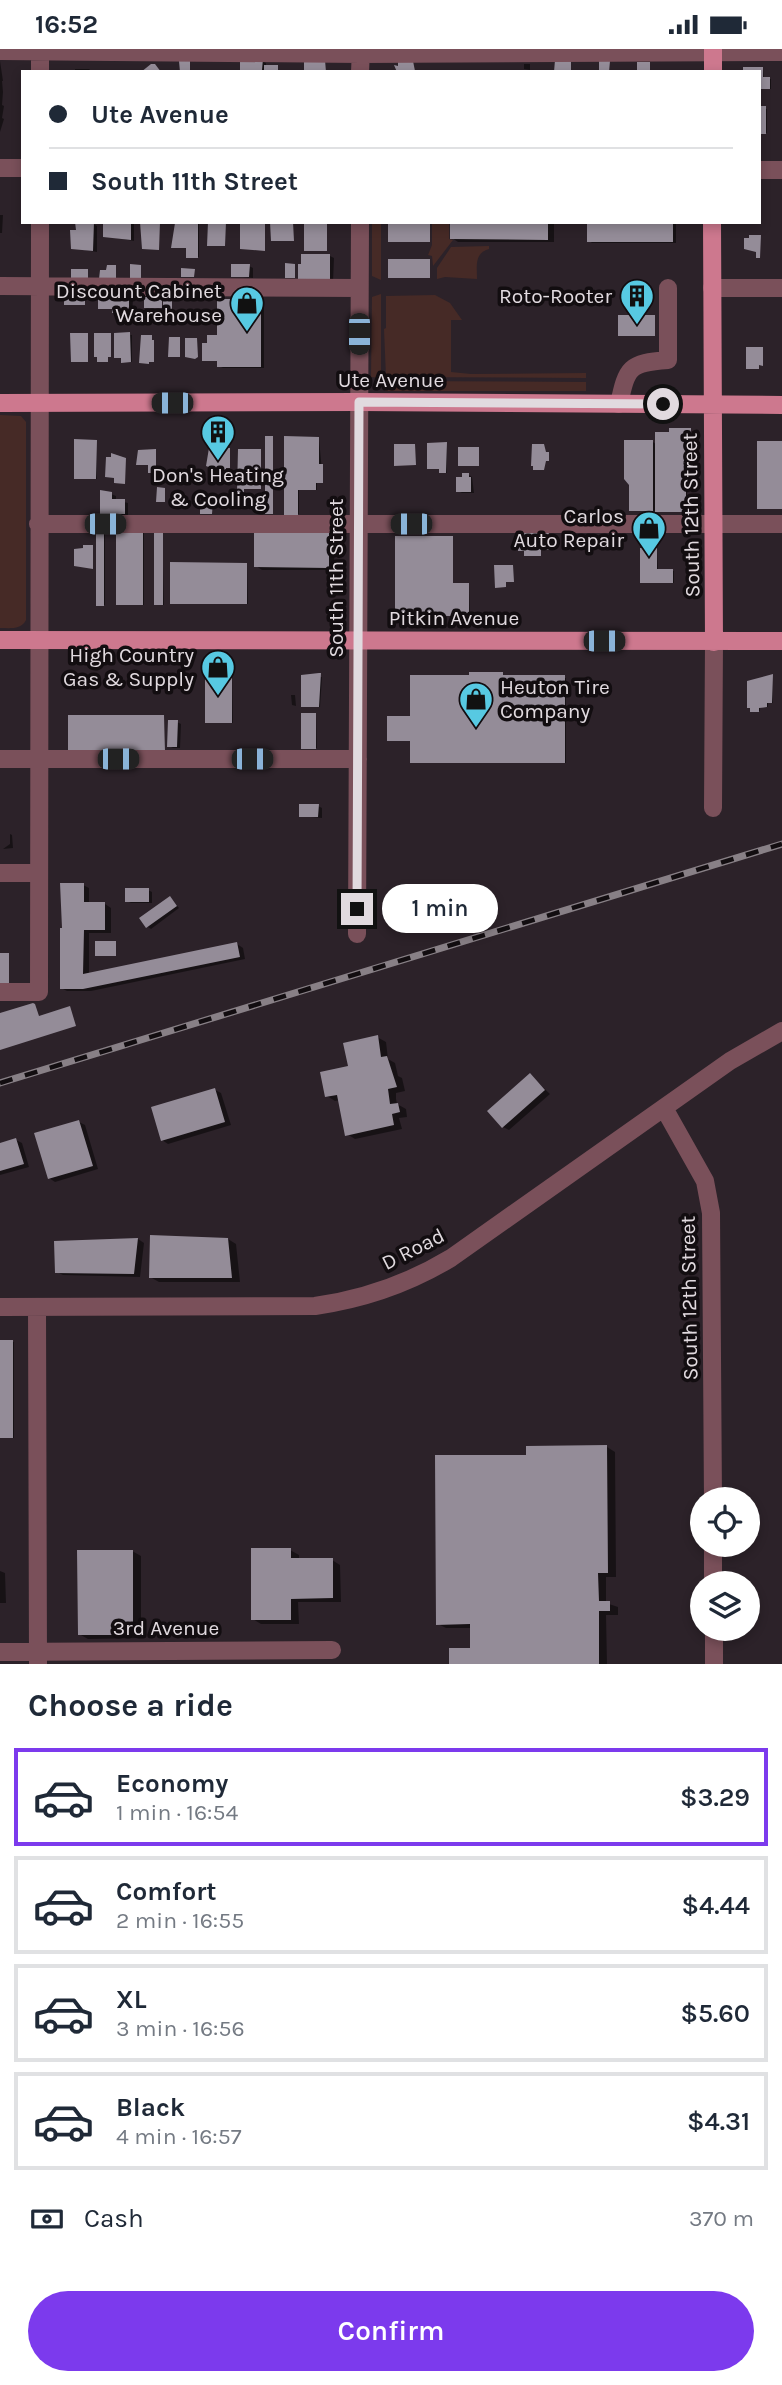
<!DOCTYPE html>
<html lang="en">
<head>
<meta charset="utf-8">
<style>
	:root { --surface:#fff; --page:#f2f2f3; --text:#1f2937; --muted:#747a83; --line:#e0e1e3; --accent:#7c3aed }
	body { margin:0; font-family:Karla,sans-serif; background:var(--page); color:var(--text); height:100vh; display:flex; flex-direction:column; font-size:26px; white-space:nowrap }
	* { box-sizing:border-box; margin:0 }
	p { font-size:23px; color:var(--muted) }
	.icon { flex:none; width:38px; height:38px; fill:none; stroke:currentColor; stroke-width:2; stroke-linecap:round; stroke-linejoin:round }
	.map { position:relative; height:1615px; overflow:hidden }
	.sheet { display:flex; flex-direction:column; background:var(--surface); flex:1 }
	.sheet>* { flex:none }
	.banner { position:absolute; left:21px; top:21px; width:740px; height:154px; border-radius:0px; box-shadow:0 4px 10px #0003; display:grid; align-content:center; height:154px; padding:0 28px; background:var(--surface) }
	.controls { position:absolute; left:690px; top:1438px; display:grid; gap:14px }
	.controls a { display:grid; place-items:center; width:70px; height:70px; border-radius:50%; background:var(--surface); box-shadow:0 4px 10px #0003; font-size:35px }
	.end { position:absolute; width:32px; height:32px; margin:-16px; border:9px solid #e1dadf; background:#111; box-shadow:0 0 0 4px #111 }
	.from { border-radius:50% }
	.bubble { position:absolute; height:49px; border-radius:24px; background:var(--surface); box-shadow:0 4px 10px #0003; font-size:23px; font-weight:600; line-height:49px; text-align:center }
	.car { position:absolute; width:21px; height:42px; margin:-21px -10px; border-radius:9px; box-shadow:0 0 5px 2px #0007; background:linear-gradient(#222 24%,#8ab4d8 0 40%,#222 0 76%,#8ab4d8 0 86%,#222 0) }
	.banner b { display:flex; align-items:center; gap:24px; height:66px; font-size:26px }
	.banner b+b { border-top:2px solid var(--line) }
	.banner i { width:18px; height:18px; background:var(--text) }
	ul { padding:0; list-style:none }
	li { display:flex; align-items:center; gap:21px; height:98px; margin:0 14px 10px; padding:0 14px; border:4px solid var(--line); border-radius:0px }
	li div { flex:1 }
	li b { display:block; font-size:26px }
	li em { font-style:normal; font-weight:600 }
	li.current { border-color:var(--accent) }
	li>.icon { width:63px; height:63px; stroke-width:1.5 }
	h2 { padding:0 28px; font-size:32px; line-height:84px }
	.pay { display:flex; align-items:center; gap:18px; height:77px; padding:0 28px; font-size:26px }
	.pay p { margin-inline-start:auto }
	.primary-button { display:flex; gap:14px; margin-top:auto; padding:14px 28px }
	.primary-button a { flex:1; height:80px; border-radius:42px; background:var(--accent); color:#fff; font-size:28px; font-weight:600; line-height:80px; text-align:center }
	.status { display:flex; justify-content:space-between; align-items:center; height:49px; padding:0 35px; background:var(--surface); direction:ltr }
	.status svg { height:19px; fill:currentColor }
	.map>svg:first-child { display:block }
</style>
</head>
<body>
<div class="status"><b>16:52</b><svg viewBox="0 0 49 12"><path d="M0 12V9h3v3zM5 12V6h3v6zM10 12V3h3v9zM15 12V0h3v12zM26 1h20v11H26zM47 4h2v5h-2z"/></svg></div>
<div class="map">
<svg width="782" height="1615" viewBox="0 0 782 1615">
	<rect width="100%" height="100%" fill="#2c2229"/>
	<path fill="#462a26" d="M372 173H381V231L372 227Z
		M432 173H449V190L453 191 433 217 432 207 428 206 432 196Z
		M489 197V200C474 204 477 218 477 230L445 228 437 230V219L451 198Z
		M381 245V329L371 328 372 248Z
		M435 246 450 254 462 271H451V323L471 325 586 324V329L386 328 384 280 386 279V247Z
		M384 332 586 333V342H385Z
		M0 366 21 367 26 373V571C21 581 10 579 0 579Z"/>
	<path fill="#0007" d="M0 12 3 32H2L3 43 2 56 4 57 2 69 4 70 0 83Z
		M262 12 266 14V18H277L279 23 246 22 242 20Z
		M524 15H530V21L524 20Z
		M763 19 764 30H771V40H760V23Z
		M75 20H89L92 23H75Z
		M760 59 767 60V84H760Z
		M0 166H3L2 184H0Z
		M104 173H134V192L104 187Z
		M178 173H199V208H189L187 199 173 198Z
		M452 173H554V193H458L452 189Z
		M589 173H676V194H592L589 192Z
		M93 175 97 177V203L73 199Z
		M330 207 334 209 333 233 303 232Z
		M249 217 253 219V229L233 227Z
		M129 249 133 251 132 265 113 263Z
		M261 252 264 254V319H223L219 317V312L208 296Z
		M116 285 132 286V313H123Z
		M691 381 692 431 687 433V463L631 461 653 393 657 396Z
		M272 389 273 465H268Z
		M319 390 323 433H317V441H299V465H287Z
		M96 392 97 430 77 429Z
		M447 395V424H442Z
		M469 426 472 428 474 444H462L458 442Z
		M106 443 116 447V451L128 454V466H105L101 464Z
		M329 478 335 482 334 521H262L256 517Z
		M162 479 164 556H157Z
		M98 480 105 481V556H99Z
		M118 480 144 481V556H119Z
		M452 489 453 536 469 537 470 567H398Z
		M657 501 658 521 674 522V534H643Z
		M247 515 248 555H173Z
		M232 623 233 674H207L206 673Z
		M502 625 503 628 566 629V714L412 713V669Z
		M772 627 773 654H768V658H760V662H753Z
		M303 628H322L320 658H304Z
		M291 646H295L296 657 292 656Z
		M316 666 317 699H304Z
		M164 668 165 701H71Z
		M177 673 181 675 180 699H173L169 697Z
		M318 757 322 759V769L301 767Z
		M10 785 12 786 13 799 3 800 10 795Z
		M83 836 89 839V855H105L111 859V884H89V926L237 895 243 899 245 910 91 942H67L61 939Z
		M148 841 152 843V854H131L127 852Z
		M170 849 179 859 151 880 148 878Z
		M377 988 386 993 388 1010 395 1014 398 1027 402 1029 405 1042 396 1044V1050L397 1055 406 1060 407 1068 399 1069 402 1080 355 1090 347 1085 340 1051 335 1052 327 1047Z
		M530 1026 550 1045 509 1081 503 1078Z
		M215 1041 221 1044 231 1076 168 1095 162 1091Z
		M79 1073 85 1076 98 1120 55 1133 49 1129Z
		M16 1091 22 1094 29 1118 0 1126V1095Z
		M138 1190 144 1194 140 1228 63 1226 57 1223 56 1193Z
		M228 1190 236 1195 240 1233H159L150 1228Z
		M0 1292 14 1293V1389H0Z
		M607 1398 615 1403 616 1528H606V1554L618 1558V1566H606L607 1615H451L472 1601V1579H446L438 1575 528 1407Z
		M290 1501 299 1506V1511H332L340 1516 341 1553H298L299 1575H261L253 1570Z
		M132 1502 141 1507V1589L88 1590 79 1585Z
		M0 1522 5 1524 6 1554H0Z"/>
	<path fill="#948c98" d="M240 10H263L262 21H240Z
		M190 11V23H180L179 12Z
		M325 11 326 23H304V12Z
		M398 11 413 12 415 22 397 23 394 16 398 17Z
		M555 11H571V23H554Z
		M599 12H610L609 23H599Z
		M637 13H650V23H637Z
		M151 15H155L161 23H141Z
		M264 16H278V23H264Z
		M743 18H763V28H770V40H760V23H743Z
		M760 57H766V85H760Z
		M75 173H94L93 202 71 200 70 181H76Z
		M103 173H131V191L103 188Z
		M140 173H160L159 201 142 200Z
		M198 173V209H186V199H171L175 174Z
		M208 173H226L225 197H207Z
		M240 173H265V202L240 200Z
		M270 173H293L294 192H271Z
		M304 173H327V202H304Z
		M388 173H430V193H388Z
		M450 173H548V191L450 190Z
		M587 173H673V193H587Z
		M749 186H761L760 209H756V203L744 200V189H749Z
		M301 205H330V231H298V215H301Z
		M388 210H430V229H388Z
		M285 214 295 215V229H285Z
		M130 215 141 216V230H130Z
		M231 215H250L249 228H231Z
		M107 216H116V230H99L100 221H106Z
		M181 219 195 220 194 228H181Z
		M71 220H88V229H71Z
		M64 246 85 247V256H64Z
		M98 247H129V264H112V260H98Z
		M144 248H162V259H144Z
		M163 248H172V262H163Z
		M217 250H261V318H217V312H202V294H207V286H217Z
		M618 266H655V287H618Z
		M130 283 131 313 121 314V309H114V284Z
		M70 284H88V313H71Z
		M94 284H111V308H108V313H97V308H94Z
		M141 286H152V291H154V313H149V315L139 314Z
		M169 288H180V308H168Z
		M185 289H197L198 308 195 310 185 308Z
		M746 298H763V317L759 316V320H746Z
		M669 379H691V431L686 433V463H655V383H669Z
		M265 387H273V465H265Z
		M284 387 319 388V415H323V434H316V441H298V466H284Z
		M74 390 97 391 96 430H74Z
		M624 391H653V462H629V436L624 430Z
		M757 392H782V460H757Z
		M447 393 446 424H439V420H427V394Z
		M394 395H415L416 416 394 417Z
		M532 395H544L546 403H549V412H546L544 421H533V417H531Z
		M222 398 230 399V419H226V431H210L211 419 206 417 209 399Z
		M458 398H479V417H458Z
		M156 400V424H148V416H136L138 401Z
		M238 400H261V440H244V443H237Z
		M111 404 126 409 125 435 114 434V429L105 428 106 408H111Z
		M462 424H469V428H471V443H456V428H462Z
		M157 438 165 439V453H156Z
		M100 441 112 443V450H125V465H100Z
		M200 452H213L212 465H200Z
		M254 476 329 477V519L254 518Z
		M154 477H163V556H154Z
		M96 478H104V557H96Z
		M116 479H143V556H116Z
		M519 482H550L548 486 549 501H541V507H524V502H518Z
		M395 487H453V534H469V567H395Z
		M83 496H93V520L74 517V500L83 499Z
		M640 499H657V520H673V534H640Z
		M170 513 247 514V555H170Z
		M494 516H513L514 533H506V538L495 539Z
		M205 621H232V674H205Z
		M469 623H503V626H565V714H410V692H387V667H410V626H469Z
		M319 624H321L319 658H301V626Z
		M773 625 772 654H767V658L759 659V663H750V659H747V632Z
		M301 664H316V700H301Z
		M68 666H164L165 702H68Z
		M168 671H178L177 698H167Z
		M299 755H319L318 768H299Z
		M60 834H84V853H105V881H84L83 925 237 893 240 908 83 940H60V879H62Z
		M125 839H149V853H125Z
		M170 847 177 857 146 879 139 869Z
		M95 892H116V907H95Z
		M0 904H9V938H0Z
		M33 954 35 955 39 967 70 957 76 977 0 1001V964Z
		M378 986 381 1008 387 1007 397 1038 388 1040 390 1055 398 1054 400 1063 392 1065 394 1076 345 1087 337 1046 325 1048 320 1023 348 1017 343 994Z
		M530 1024 545 1041 502 1079 487 1062Z
		M215 1039 225 1073 161 1092 151 1058Z
		M79 1071 93 1117 48 1130 34 1084Z
		M16 1089 24 1115 0 1122V1094Z
		M150 1186 228 1189 232 1229H149Z
		M138 1189 134 1225 55 1224 54 1192Z
		M0 1291H13V1389H0Z
		M607 1396 608 1524H598L599 1552H610V1562H599V1615H449V1599H470V1575L436 1576 435 1406H526V1397Z
		M251 1499H291V1509H333V1549L291 1550V1571H251Z
		M77 1501H133V1586H78Z"/>
	<g fill="none" stroke-linecap="round" stroke-linejoin="round">
		<path stroke="#7a505a" stroke-width="18" d="M0 2 361 5 782 3
			M40 23V0
			M360 23 361 0
			M0 119H23
			M760 121H782
			M0 237 359 239
			M712 239H782
			M619 355C627 318 629 314 668 311V239
			M38 475H782
			M0 710H358
			M713 759 714 593
			M0 824H39
			M357 885 360 173
			M0 943H39L40 173
			M664 1059 705 1132 711 1164 713 1451
			M0 1258 315 1257C364 1250 408 1235 451 1209L730 1012 782 982
			M37 1258 38 1615
			M713 1496V1535
			M714 1580V1615
			M0 1603 332 1601"/>
		<path stroke="#cd788e" stroke-width="18" d="M713 23V0
			M712 173 714 593
			M0 354 359 353 782 356
			M0 591 782 592"/>
		<g stroke="#888086" stroke-width="7">
			<path id="rail" d="M0 1034 782 795"/>
		</g>
		<use href="#rail" stroke="#120d10" stroke-width="4.5" stroke-dasharray="13" stroke-linecap="butt"/>
	</g>
	<g fill="none" stroke-linecap="round" stroke-linejoin="round">
		<path stroke="#e1dadf" stroke-width="9" d="M357 860 359 353 663 355"/>
	</g>
	<defs>
		<g id="building-pin" transform="scale(1.75)"><path d="M0 17L-7.5 6A9.5 9.5 0 1 1 7.5 6Z" fill="#57c9e2" stroke="#120d10"/><path d="M-4-6H4V6H1V3H-1V6H-4ZM-2.5-4.3h1.7v1.8h-1.7ZM.8-4.3h1.7v1.8H.8ZM-2.5-1h1.7V.8h-1.7ZM.8-1h1.7V.8H.8Z" fill="#111"/></g>
		<g id="shop-pin" transform="scale(1.75)"><path d="M0 17L-7.5 6A9.5 9.5 0 1 1 7.5 6Z" fill="#57c9e2" stroke="#120d10"/><path d="M-5-2.5h2.3a2.7 3.5 0 0 1 5.4 0H5L5.5 6h-11ZM-1.5-2.5h3a1.5 2.3 0 0 0-3 0Z" fill="#111"/></g>
	</defs>
	<g fill-rule="evenodd">
		<use href="#building-pin" x="637" y="247"/>
		<use href="#shop-pin" x="247" y="254"/>
		<use href="#building-pin" x="218" y="383"/>
		<use href="#shop-pin" x="649" y="479"/>
		<use href="#shop-pin" x="218" y="618"/>
		<use href="#shop-pin" x="476" y="650"/>
	</g>
	<g text-anchor="middle" dominant-baseline="central" stroke-width="7" stroke-linejoin="round" paint-order="stroke">
		<g font-size="21" fill="#e1dadf" stroke="#120d10" text-anchor="end">
			<text x="222" y="242">Discount Cabinet<tspan x="222" dy="24">Warehouse</tspan></text>
			<text x="612" y="247">Roto-Rooter</text>
			<text x="218" y="426" text-anchor="middle">Don's Heating<tspan x="218" dy="24">&amp; Cooling</tspan></text>
			<text x="624" y="467">Carlos<tspan x="624" dy="24">Auto Repair</tspan></text>
			<text x="194" y="606">High Country<tspan x="194" dy="24">Gas &amp; Supply</tspan></text>
			<text x="500" y="638" text-anchor="start">Heuton Tire<tspan x="500" dy="24">Company</tspan></text>
		</g>
		<g font-size="21" fill="#e1dadf" stroke="#120d10">
			<text x="391" y="331">Ute Avenue</text>
			<text transform="translate(691 466) rotate(-91)">South 12th Street</text>
			<text transform="translate(336 529) rotate(-90)">South 11th Street</text>
			<text x="454" y="569">Pitkin Avenue</text>
			<text transform="translate(413 1200) rotate(-27)">D Road</text>
			<text transform="translate(689 1249) rotate(-91)">South 12th Street</text>
			<text x="166" y="1579">3rd Avenue</text>
		</g>
	</g>
</svg>
<div class="controls">
<a><svg class="icon" aria-label="locate" viewBox="0 0 24 24"><circle cx="12" cy="12" r="6"/><path d="M12 2v4M12 18v4M2 12h4M18 12h4"/></svg></a>
<a><svg class="icon" aria-label="layers" viewBox="0 0 24 24"><path d="M12 4l9 5-9 5-9-5zM3 14l9 5 9-5"/></svg></a>
</div>
<i class="end from" style="left:663px;top:355px"></i>
<i class="end" style="left:357px;top:860px"></i>
<div class="bubble" style="left:382px;top:835px;width:116px">1 min</div>
<i class="car" style="left:359px;top:285px;rotate:180deg"></i>
<i class="car" style="left:172px;top:354px;rotate:270deg"></i>
<i class="car" style="left:105px;top:475px;rotate:90deg"></i>
<i class="car" style="left:411px;top:475px;rotate:270deg"></i>
<i class="car" style="left:604px;top:592px;rotate:90deg"></i>
<i class="car" style="left:118px;top:710px;rotate:90deg"></i>
<i class="car" style="left:252px;top:710px;rotate:90deg"></i>
<div class="banner">
<b><i class="from"></i>Ute Avenue</b>
<b><i></i>South 11th Street</b>
</div>
</div>
<section class="sheet">
<h2>Choose a ride</h2>
<ul>
<li class="current"><svg class="icon" aria-label="car" viewBox="0 0 24 24"><path d="M5 17H2v-5l4-1 3-4h7l3 4 3 1v5h-3M9 17h6M6 11h13"/><circle cx="7" cy="17" r="2"/><circle cx="17" cy="17" r="2"/></svg><div><b>Economy</b><p>1 min · 16:54</p></div><em>$3.29</em></li>
<li><svg class="icon" aria-label="car" viewBox="0 0 24 24"><path d="M5 17H2v-5l4-1 3-4h7l3 4 3 1v5h-3M9 17h6M6 11h13"/><circle cx="7" cy="17" r="2"/><circle cx="17" cy="17" r="2"/></svg><div><b>Comfort</b><p>2 min · 16:55</p></div><em>$4.44</em></li>
<li><svg class="icon" aria-label="car" viewBox="0 0 24 24"><path d="M5 17H2v-5l4-1 3-4h7l3 4 3 1v5h-3M9 17h6M6 11h13"/><circle cx="7" cy="17" r="2"/><circle cx="17" cy="17" r="2"/></svg><div><b>XL</b><p>3 min · 16:56</p></div><em>$5.60</em></li>
<li><svg class="icon" aria-label="car" viewBox="0 0 24 24"><path d="M5 17H2v-5l4-1 3-4h7l3 4 3 1v5h-3M9 17h6M6 11h13"/><circle cx="7" cy="17" r="2"/><circle cx="17" cy="17" r="2"/></svg><div><b>Black</b><p>4 min · 16:57</p></div><em>$4.31</em></li>
</ul>
<div class="pay"><svg class="icon" aria-label="cash" viewBox="0 0 24 24"><path d="M3 7h18v10H3z"/><circle cx="12" cy="12" r="2"/></svg>Cash<p>370 m</p></div>
<div class="primary-button"><a>Confirm</a></div>
</section>
</body>
</html>
